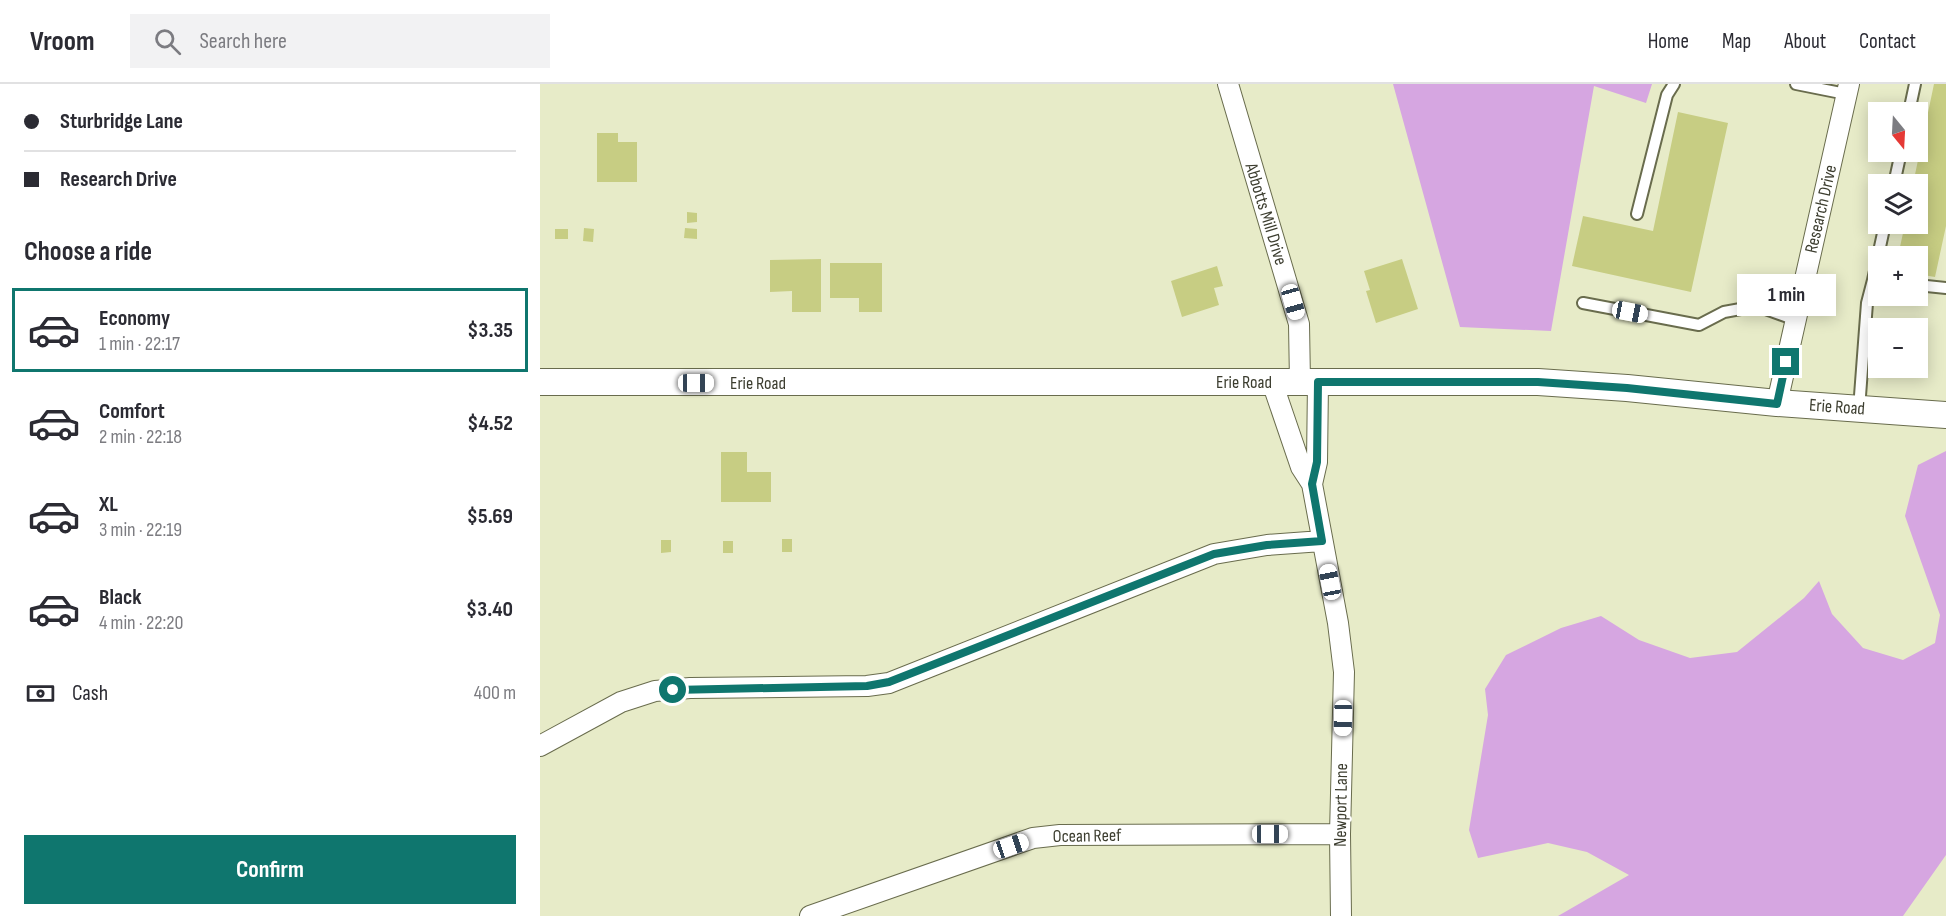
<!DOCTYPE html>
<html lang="en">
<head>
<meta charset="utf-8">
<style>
	:root { --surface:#fff; --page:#f2f2f3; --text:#2b2b33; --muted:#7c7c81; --line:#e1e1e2; --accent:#0f766e }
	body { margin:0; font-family:"Sofia Sans Condensed",sans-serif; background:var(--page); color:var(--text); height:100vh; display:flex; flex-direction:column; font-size:22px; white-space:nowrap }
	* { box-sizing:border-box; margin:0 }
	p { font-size:20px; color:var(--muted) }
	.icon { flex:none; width:33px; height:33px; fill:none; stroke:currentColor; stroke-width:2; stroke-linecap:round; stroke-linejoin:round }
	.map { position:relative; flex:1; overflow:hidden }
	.drawer { display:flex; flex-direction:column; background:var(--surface); width:540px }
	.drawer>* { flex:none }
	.top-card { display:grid; align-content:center; height:132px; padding:0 24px; background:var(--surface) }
	.needle { width:39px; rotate:162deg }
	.buttons { position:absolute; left:1328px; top:18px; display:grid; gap:12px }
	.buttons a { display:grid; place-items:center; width:60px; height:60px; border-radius:0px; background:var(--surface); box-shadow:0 3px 15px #0003; font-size:30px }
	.end { position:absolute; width:27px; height:27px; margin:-14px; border:8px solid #0f766e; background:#fff; box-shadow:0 0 0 3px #fff }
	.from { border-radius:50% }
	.bubble { position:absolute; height:42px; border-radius:0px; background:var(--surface); box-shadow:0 3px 15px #0003; font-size:20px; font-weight:700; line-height:42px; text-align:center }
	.car { position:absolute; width:18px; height:36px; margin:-18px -9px; border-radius:8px; box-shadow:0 0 4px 2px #0007; background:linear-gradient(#fff 24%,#345 0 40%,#fff 0 76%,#345 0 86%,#fff 0) }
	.top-card b { display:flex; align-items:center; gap:21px; height:57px; font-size:22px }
	.top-card b+b { border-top:2px solid var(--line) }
	.top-card i { width:15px; height:15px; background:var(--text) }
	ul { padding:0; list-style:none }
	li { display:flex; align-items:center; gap:18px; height:84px; margin:0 12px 9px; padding:0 12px; border:3px solid transparent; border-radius:0px }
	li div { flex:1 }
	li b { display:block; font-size:22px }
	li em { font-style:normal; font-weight:700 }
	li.current { border-color:var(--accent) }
	li>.icon { width:54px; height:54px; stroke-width:1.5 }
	h2 { padding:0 24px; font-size:27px; line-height:72px }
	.pay { display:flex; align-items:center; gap:15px; height:66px; padding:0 24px; font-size:22px }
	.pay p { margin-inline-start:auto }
	.action { display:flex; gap:12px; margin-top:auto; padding:12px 24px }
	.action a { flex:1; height:69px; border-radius:0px; background:var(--accent); color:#fff; font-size:24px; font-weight:700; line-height:69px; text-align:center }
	header { display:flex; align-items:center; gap:36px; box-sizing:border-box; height:84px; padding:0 30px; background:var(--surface); border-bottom:2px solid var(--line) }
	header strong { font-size:28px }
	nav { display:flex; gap:33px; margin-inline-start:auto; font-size:21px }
	.search { width:420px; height:54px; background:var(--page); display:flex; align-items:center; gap:15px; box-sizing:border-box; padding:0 21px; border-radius:0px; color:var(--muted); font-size:22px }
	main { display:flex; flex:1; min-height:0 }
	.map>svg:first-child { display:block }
</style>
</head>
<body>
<header>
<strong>Vroom</strong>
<div class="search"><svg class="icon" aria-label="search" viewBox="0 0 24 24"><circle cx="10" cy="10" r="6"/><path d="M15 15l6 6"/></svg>Search here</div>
<nav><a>Home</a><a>Map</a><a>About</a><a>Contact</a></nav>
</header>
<main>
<section class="drawer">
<div class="top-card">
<b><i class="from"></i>Sturbridge Lane</b>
<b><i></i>Research Drive</b>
</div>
<h2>Choose a ride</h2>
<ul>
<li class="current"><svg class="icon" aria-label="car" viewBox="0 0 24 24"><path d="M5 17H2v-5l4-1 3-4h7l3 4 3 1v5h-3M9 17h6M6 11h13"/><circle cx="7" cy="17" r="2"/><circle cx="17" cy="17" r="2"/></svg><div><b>Economy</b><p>1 min · 22:17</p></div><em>$3.35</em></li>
<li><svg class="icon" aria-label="car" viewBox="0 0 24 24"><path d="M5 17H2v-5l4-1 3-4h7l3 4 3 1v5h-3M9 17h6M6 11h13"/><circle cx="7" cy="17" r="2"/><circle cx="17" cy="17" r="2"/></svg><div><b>Comfort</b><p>2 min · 22:18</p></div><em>$4.52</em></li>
<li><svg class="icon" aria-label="car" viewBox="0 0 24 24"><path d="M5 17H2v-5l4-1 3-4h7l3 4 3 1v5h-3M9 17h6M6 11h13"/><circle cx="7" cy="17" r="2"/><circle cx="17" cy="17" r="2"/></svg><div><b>XL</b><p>3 min · 22:19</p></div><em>$5.69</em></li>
<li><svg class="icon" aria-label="car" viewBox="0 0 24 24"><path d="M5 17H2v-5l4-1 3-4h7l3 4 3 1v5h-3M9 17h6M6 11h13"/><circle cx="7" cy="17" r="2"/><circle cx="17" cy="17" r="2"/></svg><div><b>Black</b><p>4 min · 22:20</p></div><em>$3.40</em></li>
</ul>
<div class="pay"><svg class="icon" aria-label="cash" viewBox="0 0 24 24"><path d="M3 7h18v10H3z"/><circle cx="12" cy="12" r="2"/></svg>Cash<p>400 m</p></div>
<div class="action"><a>Confirm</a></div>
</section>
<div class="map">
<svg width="1406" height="832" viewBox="0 0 1406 832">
	<rect width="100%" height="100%" fill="#e7ebc8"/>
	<path fill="#d6a6e1" d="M853 0H1112L1106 19 1054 2 1011 247 920 243Z
		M1406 367V771L1363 832H1018L1089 791 1047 768 1008 759 938 774 929 746 948 631 945 605 966 571 1021 544 1061 532 1099 556 1150 574 1197 568 1264 514 1279 497 1292 530 1323 564 1363 576 1395 559 1400 531 1365 432 1378 381Z"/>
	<path fill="#c7cd83" d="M1394 0H1406V142L1395 193 1377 190V172H1358L1365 140H1377V100H1373Z
		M1138 28 1188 39 1151 208 1032 182 1043 132 1113 147Z
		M57 49H78V58H97V98H57Z
		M147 128 157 129V138L147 139Z
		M44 144 54 145 53 158 43 157Z
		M145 144 157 145V155L144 154Z
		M15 145H28V155H15Z
		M281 175V228H252V207L230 208V176Z
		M862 175 878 225 836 239 826 207 830 206 824 187Z
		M290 179H342V228H319V214H290Z
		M677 182 683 202 674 204 679 221 642 233 631 197Z
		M181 368H207V388H231V418H181Z
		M242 455H252V468H242Z
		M121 456H131V468L121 469Z
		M183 457H193V469H183Z"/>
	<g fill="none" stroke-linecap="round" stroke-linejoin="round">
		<g stroke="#696c4d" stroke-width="14">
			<path id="service" d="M1256 0 1306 10
				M1369 28 1375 0
				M1354 100 1361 68
				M1097 130 1127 11 1134 0
				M1338 172 1345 140
				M1333 196 1338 173
				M1377 201 1406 204
				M1043 219 1159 241 1184 228 1217 222 1256 236
				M1319 325 1327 219 1333 196H1338"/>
		</g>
		<g stroke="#696c4d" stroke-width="22">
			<path id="minor" d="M688 0 759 240 760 298
				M732 298 761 383 772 400 798 539 804 588 800 750 801 832
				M1237 319 1309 0
				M772 400 777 378 778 298
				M0 662 81 618 115 607 150 604 327 602 349 599 674 470 727 461 782 457
				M270 832 493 754 520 751 800 750"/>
		</g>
		<g stroke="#696c4d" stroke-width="28">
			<path id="tertiary" d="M0 298H998L1087 304 1237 319 1406 331"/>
		</g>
		<use href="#service" stroke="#fff" stroke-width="10"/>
		<use href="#minor" stroke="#fff" stroke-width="20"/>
		<use href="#tertiary" stroke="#fff" stroke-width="26"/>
	</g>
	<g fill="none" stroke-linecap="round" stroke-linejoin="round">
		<path stroke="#0f766e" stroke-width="8" d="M133 606 327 602 349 598 674 470 727 461 782 457 772 400 777 378 778 298H998L1087 304 1237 320 1246 278"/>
	</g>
	<g text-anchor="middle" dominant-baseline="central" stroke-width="4.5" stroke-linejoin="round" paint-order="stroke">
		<g font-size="18" fill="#3c3d2f" stroke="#fff">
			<text transform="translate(1281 125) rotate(-77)">Research Drive</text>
			<text transform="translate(726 130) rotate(73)">Abbotts Mill Drive</text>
			<text x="704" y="298">Erie Road</text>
			<text x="218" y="299">Erie Road</text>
			<text transform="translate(1297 323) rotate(4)">Erie Road</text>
			<text transform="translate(801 721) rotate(-89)">Newport Lane</text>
			<text transform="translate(547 752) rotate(-1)">Ocean Reef</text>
		</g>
	</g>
</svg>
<div class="buttons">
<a><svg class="needle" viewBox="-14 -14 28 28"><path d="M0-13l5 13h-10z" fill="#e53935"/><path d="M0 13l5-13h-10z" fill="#7c7c81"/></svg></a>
<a><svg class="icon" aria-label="layers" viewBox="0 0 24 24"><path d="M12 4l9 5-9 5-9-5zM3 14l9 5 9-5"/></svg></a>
<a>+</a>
<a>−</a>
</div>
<i class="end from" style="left:133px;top:606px"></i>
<i class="end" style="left:1246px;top:278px"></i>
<div class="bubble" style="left:1197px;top:190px;width:99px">1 min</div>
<i class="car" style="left:753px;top:218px;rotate:164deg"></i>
<i class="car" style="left:1090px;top:228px;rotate:101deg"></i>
<i class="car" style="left:156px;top:299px;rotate:90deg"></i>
<i class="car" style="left:790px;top:498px;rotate:349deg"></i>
<i class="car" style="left:803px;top:634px;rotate:181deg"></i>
<i class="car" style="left:730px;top:750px;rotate:90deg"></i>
<i class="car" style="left:471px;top:762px;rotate:71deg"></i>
</div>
</main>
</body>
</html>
